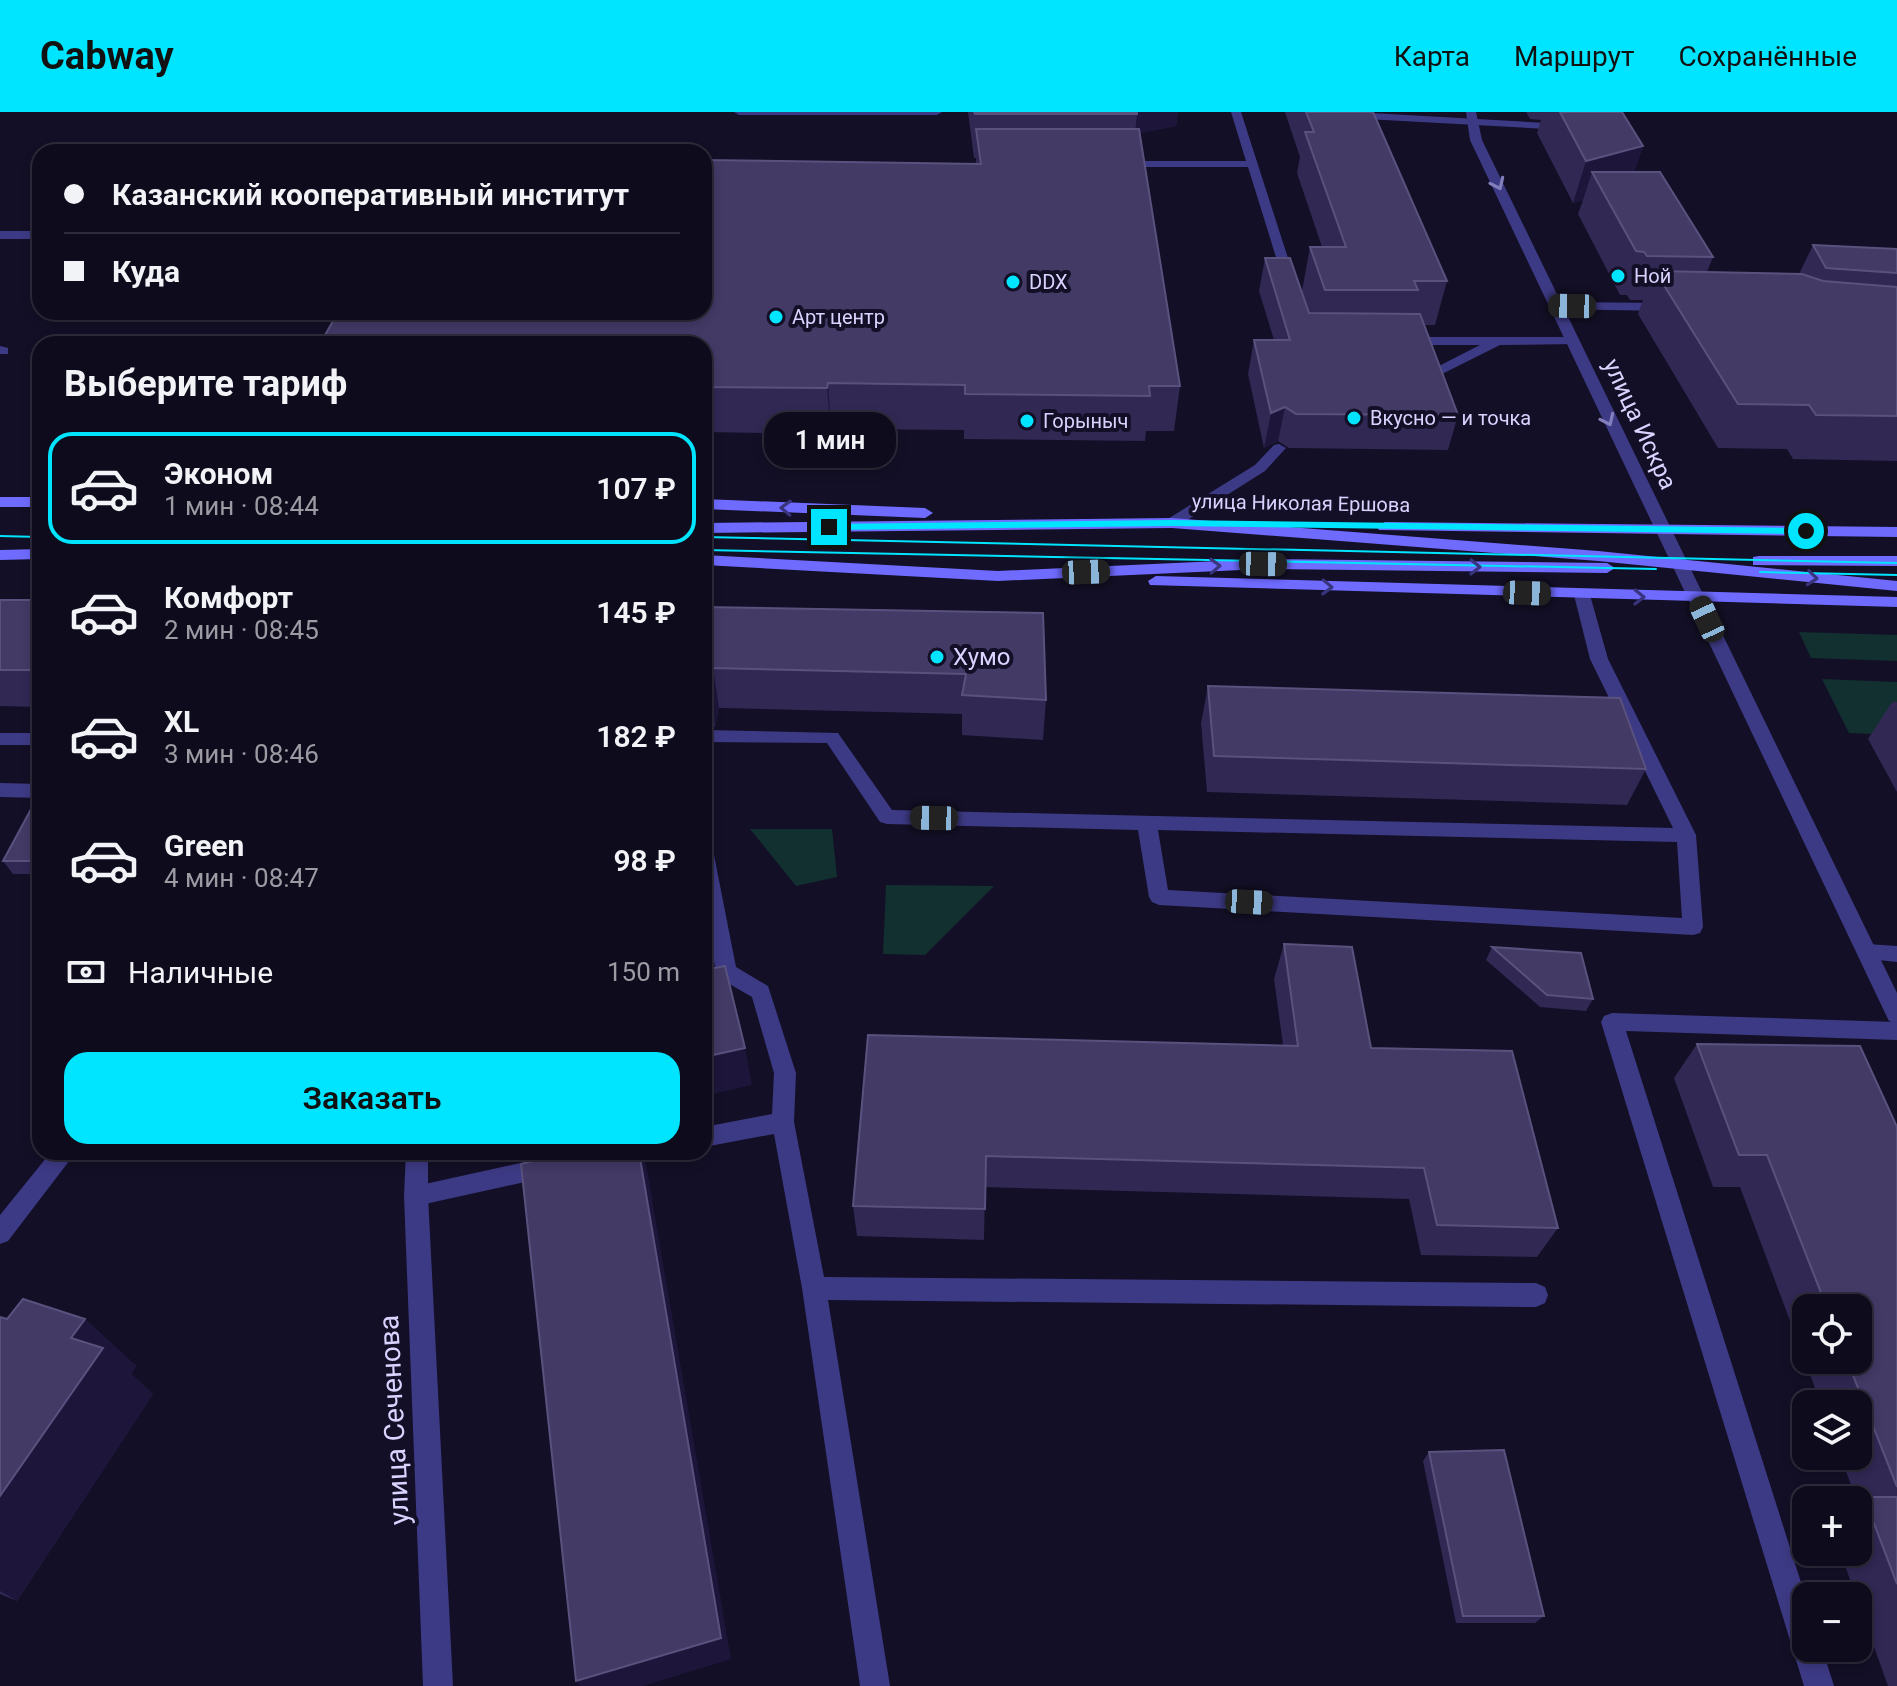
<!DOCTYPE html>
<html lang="ru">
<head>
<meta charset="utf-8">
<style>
	:root { --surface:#0e0b1c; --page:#1c1929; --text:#f1f3f6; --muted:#9b9ba3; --line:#2e2b3b; --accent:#00e5ff }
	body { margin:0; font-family:Roboto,sans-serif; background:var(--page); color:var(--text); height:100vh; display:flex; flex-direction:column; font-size:30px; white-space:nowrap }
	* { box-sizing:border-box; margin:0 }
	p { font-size:26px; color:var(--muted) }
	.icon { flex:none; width:44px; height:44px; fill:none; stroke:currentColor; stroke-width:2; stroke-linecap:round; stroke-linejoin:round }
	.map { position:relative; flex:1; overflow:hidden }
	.panel { position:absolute; left:32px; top:224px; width:680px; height:824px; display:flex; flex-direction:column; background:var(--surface); border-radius:24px; box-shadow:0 4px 12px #0003,0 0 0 2px var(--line) }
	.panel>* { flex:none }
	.hud { position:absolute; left:32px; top:32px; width:680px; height:176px; border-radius:24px; box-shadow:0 4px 12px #0003,0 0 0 2px var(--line); display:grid; align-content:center; height:176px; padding:0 32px; background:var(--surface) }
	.buttons { position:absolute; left:1792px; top:1182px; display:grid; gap:16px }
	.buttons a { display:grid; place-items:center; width:80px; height:80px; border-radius:16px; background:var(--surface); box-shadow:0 4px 12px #0003,0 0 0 2px var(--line); font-size:40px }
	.end { position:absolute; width:36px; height:36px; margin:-18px; border:10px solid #00e5ff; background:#111; box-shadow:0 0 0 4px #111 }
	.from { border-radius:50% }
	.bubble { position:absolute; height:56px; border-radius:24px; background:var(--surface); box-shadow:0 4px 12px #0003,0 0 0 2px var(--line); font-size:26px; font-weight:600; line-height:56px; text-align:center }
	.car { position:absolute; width:24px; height:48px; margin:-24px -12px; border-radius:10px; box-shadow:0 0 6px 2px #0007; background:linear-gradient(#222 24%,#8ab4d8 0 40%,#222 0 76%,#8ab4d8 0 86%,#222 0) }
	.hud b { display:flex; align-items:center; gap:28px; height:76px; font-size:30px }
	.hud b+b { border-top:2px solid var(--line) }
	.hud i { width:20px; height:20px; background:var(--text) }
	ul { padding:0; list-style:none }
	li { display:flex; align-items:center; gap:24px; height:112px; margin:0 16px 12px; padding:0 16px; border:4px solid transparent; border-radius:24px }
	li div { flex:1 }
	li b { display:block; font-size:30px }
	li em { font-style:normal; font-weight:600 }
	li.selected { border-color:var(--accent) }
	li>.icon { width:72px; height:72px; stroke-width:1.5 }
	h2 { padding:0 32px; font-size:36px; line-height:96px }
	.pay { display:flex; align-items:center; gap:20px; height:88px; padding:0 32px; font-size:30px }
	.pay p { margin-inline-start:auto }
	.primary-button { display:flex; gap:16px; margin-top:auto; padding:16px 32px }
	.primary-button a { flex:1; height:92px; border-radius:24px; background:var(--accent); color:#111; font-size:32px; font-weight:600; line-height:92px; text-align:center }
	header { display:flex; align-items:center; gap:48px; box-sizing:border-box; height:112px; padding:0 40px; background:var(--accent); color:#111 }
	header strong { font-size:38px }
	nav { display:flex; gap:44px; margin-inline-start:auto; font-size:28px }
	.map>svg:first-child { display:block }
</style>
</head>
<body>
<header>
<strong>Cabway</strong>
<nav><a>Карта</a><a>Маршрут</a><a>Сохранённые</a></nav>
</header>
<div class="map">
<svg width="1897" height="1574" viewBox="0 0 1897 1574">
	<rect width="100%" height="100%" fill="#130f26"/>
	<path fill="#12302f" d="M1799 520 1897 523V549L1811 546Z
		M1822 567 1897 570V623L1849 621Z
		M750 717H832L837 765 796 774Z
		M886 773 994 774 925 843 883 842Z"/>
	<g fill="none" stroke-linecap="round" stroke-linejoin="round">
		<path fill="#3d3a85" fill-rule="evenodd" d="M734 0H942L937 3H739Z
			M1231 0H1241L1296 171 1295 174 1284 171 1248 55H1117L1111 52 1117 49H1246Z
			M1288 0H1353L1565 12 1571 15 1565 18 1293 3Z
			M0 119H40V127H0Z
			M1555 190 1667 191 1674 195 1667 199 1550 197 1548 194Z
			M1572 225 1577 226V232L1500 233 1438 264 1431 260 1433 257 1480 233H1404L1397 229 1404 225Z
			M0 234 8 236V242H0Z
			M1279 332 1286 336 1265 359 1178 414H1166V408L1255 353 1274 333Z
			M1582 478 1590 483 1608 547 1696 723 1703 815 1700 821 1693 823 1159 793 1152 790 1149 785 1138 718 887 712 880 710 827 631 704 630V618L838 621 892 698 1673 716 1590 547 1574 483ZM1158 718 1677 730 1682 806 1168 778Z
			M0 621H40V633H0Z
			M0 671 40 672V686L0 685Z
			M704 736 711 738 714 743 736 855 768 874 796 961 794 1010 824 1165 1536 1171 1545 1175 1548 1183 1545 1191 1536 1195 828 1188 890 1574H860L802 1176 774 1022 704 1035V1015L772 1002 774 961 752 885 719 866 716 860 704 796Z
			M1867 832 1897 834V850L1860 846 1857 840 1860 834Z
			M1612 901 1897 910V928L1626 919 1806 1486V1536H1822L1834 1574H1804L1601 910 1604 904Z
			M51 1040H76L8 1129 0 1132V1103Z
			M548 1045 556 1048 560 1055 556 1062 548 1065 416 1094 408 1091 404 1084 408 1077 416 1074Z"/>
		<path fill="#3d3a85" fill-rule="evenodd" d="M1466 0H1476L1482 28 1897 881V912L1889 909 1886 903 1470 28Z
			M406 1040H428V1084L453 1574H423L404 1084Z"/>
		<path fill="#6f6bff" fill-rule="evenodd" d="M0 385H40V395H0Z
			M704 387 925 396 933 401 925 406 704 397Z
			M1172 406 1598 439 1897 469V479L1598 449 1172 416 704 421V411Z
			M1385 410 1897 415V425L1379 418 1377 415Z
			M40 437V447L0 448V438Z
			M704 443 998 459 1263 447 1607 451 1615 456 1607 461 1263 457 998 469 704 453Z
			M1759 444H1897V454L1753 453V445Z
			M1156 464 1897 485V495L1150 473 1148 469Z"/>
		<path stroke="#00e5ff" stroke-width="2" d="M0 424 40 425
			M704 425 1897 451
			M704 438 1656 457
			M1760 460 1897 463"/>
	</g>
	<path fill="#312854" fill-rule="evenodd" d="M968 0H1178L1176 14 1140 21 1180 274 1174 319H1146L1145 329 964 327V318L831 317V322L704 320V232L976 52V46H974Z
		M1285 0H1373L1447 169 1435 213H1424L1458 303 1448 338 1289 336 1278 329 1264 336 1248 262 1254 228H1274L1259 179 1265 146 1309 201 1302 179 1310 135H1322L1297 61 1300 45Z
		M1526 0H1622L1643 34 1634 60 1713 145 1707 160 1799 162 1813 133 1897 137V349L1793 347 1787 337 1718 336 1638 202 1643 188H1630L1627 183H1620L1578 102 1583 88 1573 91 1537 21 1541 8 1530 7Z
		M0 488H40V595L0 594Z
		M704 495 1043 501 1046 588 1043 628 962 623V602L719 596 715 615H704Z
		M1208 574 1646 657 1627 693 1207 680 1201 611Z
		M1892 590H1897V680L1868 627Z
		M40 686V762H13L3 749Z
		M1284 832 1371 936 1558 1116 1537 1145 1421 1143 1409 1087 985 1075 984 1128 857 1124 853 1094 1283 933 1274 867Z
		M1492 835 1593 887 1586 899 1540 895 1486 848Z
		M1697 932 1897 1015V1574H1888L1858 1490V1484H1856L1840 1440H1858V1388H1857L1840 1344H1858V1292H1821L1740 1075H1713L1674 966ZM1806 1196H1858V1248H1806Z
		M0 1205 7 1207H85L136 1254 131 1262 153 1282 17 1489 0 1482Z
		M1429 1340 1544 1504 1535 1511H1456L1423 1349Z"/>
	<path fill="#1d163a" d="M1132 0H1178L1176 14 1135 22 1137 2Z
		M1643 34 1628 76 1592 60 1583 88 1573 91 1586 49Z
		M828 271 831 317V322L827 276Z
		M1285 295 1278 329 1264 336 1271 301Z
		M713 556 719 596 715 615 709 575Z
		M745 936 752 973 704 984V945Z
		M639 1040H644L731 1547 643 1574H580L576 1569Z
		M85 1207 136 1254 131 1262 153 1282 17 1489 0 1479V1384L71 1226Z"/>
	<path fill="#433a66" stroke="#5a527e" stroke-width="2" d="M974 0H1137V2H975Z
		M1306 0H1373L1447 169H1414L1418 178H1325L1310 135H1346L1305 20H1314Z
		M1560 0H1622L1643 34 1586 49Z
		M976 17H1139L1180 274H1149L1150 284 965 282V273L828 271 827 276 704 275V232H320L338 200H704V48L981 52Z
		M1592 60H1660L1713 145 1647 144 1644 140 1636 139Z
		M1813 133 1897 137V161L1826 156Z
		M1265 146H1290L1309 201 1420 202 1458 303 1296 302 1285 295 1271 301 1254 228H1290Z
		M1655 159 1802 162 1823 169 1897 175V304L1816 303 1809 293 1738 292Z
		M0 488H40V558H0Z
		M704 495 1043 501 1046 588 962 583 966 562 713 556 709 575H704Z
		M1208 574 1620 586 1646 657 1214 644Z
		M37 686H40V749H3Z
		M1284 832 1352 835 1371 936 1512 939 1558 1116 1437 1113 1424 1056 986 1044 985 1097 853 1094 868 923 1298 934Z
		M1492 835 1581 841 1593 887 1547 883Z
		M725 854 745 936 704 945V858Z
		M1697 932 1860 934 1897 1015V1375L1847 1248H1858V1196H1827L1767 1043H1739Z
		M554 1040H639L721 1526 576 1569 521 1052 554 1044Z
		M23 1187 85 1207 71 1226 103 1236 0 1384V1205L7 1207Z
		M1504 1338 1544 1504H1463L1429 1340Z
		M1864 1385H1897V1472Z"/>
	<defs><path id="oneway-chevron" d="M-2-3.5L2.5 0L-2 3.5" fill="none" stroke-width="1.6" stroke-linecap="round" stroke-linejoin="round" transform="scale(2)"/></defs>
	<g stroke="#837fbc">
		<use href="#oneway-chevron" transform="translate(1498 72) rotate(65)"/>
		<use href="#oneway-chevron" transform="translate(1608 308) rotate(65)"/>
	</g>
	<g stroke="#38347d">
		<use href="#oneway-chevron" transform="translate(786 396) rotate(-178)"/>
		<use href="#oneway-chevron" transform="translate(1215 454) rotate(-2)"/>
		<use href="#oneway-chevron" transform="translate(1475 455) rotate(1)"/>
		<use href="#oneway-chevron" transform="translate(1812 466) rotate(6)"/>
		<use href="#oneway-chevron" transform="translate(1327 475) rotate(2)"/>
		<use href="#oneway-chevron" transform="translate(1639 485) rotate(1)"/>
	</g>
	<path fill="#00e5ff" d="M1172 408 1806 416 1811 419 1806 422 1172 414 829 418 824 415 829 412Z"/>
	<g fill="#00e5ff" stroke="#130f26" stroke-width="3">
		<circle cx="1618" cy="164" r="8"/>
		<circle cx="1013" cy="170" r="8"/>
		<circle cx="776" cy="205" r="8"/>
		<circle cx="1354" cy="306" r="8"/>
		<circle cx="1027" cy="309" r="8"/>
		<circle cx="937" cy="545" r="8"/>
	</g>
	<g text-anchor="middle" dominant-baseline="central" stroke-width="8" stroke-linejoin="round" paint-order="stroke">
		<g font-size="20" fill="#d9d4ff" stroke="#130f26" text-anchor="start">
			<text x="1634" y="164">Ной</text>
			<text x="1029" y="170">DDX</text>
			<text x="792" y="205">Арт центр</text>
			<text x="1370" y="306">Вкусно — и точка</text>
			<text x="1043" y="309">Горыныч</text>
		</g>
		<g font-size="20" fill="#d9d4ff" stroke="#130f26">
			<text transform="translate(1301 391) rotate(1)">улица Николая Ершова</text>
		</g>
		<g font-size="24" fill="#d9d4ff" stroke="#130f26">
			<text transform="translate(1640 312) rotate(65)">улица Искра</text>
		</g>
		<g font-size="24" fill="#d9d4ff" stroke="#130f26" text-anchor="start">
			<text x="953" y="545">Хумо</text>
		</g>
		<g font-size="28" fill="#d9d4ff" stroke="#130f26">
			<text transform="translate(394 1308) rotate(-93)">улица Сеченова</text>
		</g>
	</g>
</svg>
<div class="buttons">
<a><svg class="icon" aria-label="locate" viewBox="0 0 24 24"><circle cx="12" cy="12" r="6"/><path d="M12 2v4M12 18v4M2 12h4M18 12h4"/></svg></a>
<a><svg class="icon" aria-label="layers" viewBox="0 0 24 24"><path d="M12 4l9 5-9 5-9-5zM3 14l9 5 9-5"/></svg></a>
<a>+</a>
<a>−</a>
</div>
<i class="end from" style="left:1806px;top:419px"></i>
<i class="end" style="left:829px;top:415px"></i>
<div class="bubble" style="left:764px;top:300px;width:132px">1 мин</div>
<i class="car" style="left:1572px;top:194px;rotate:271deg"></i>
<i class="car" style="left:1263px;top:452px;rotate:91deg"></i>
<i class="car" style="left:1086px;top:460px;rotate:88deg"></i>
<i class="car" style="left:1527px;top:481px;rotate:92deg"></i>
<i class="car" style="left:1707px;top:507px;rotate:335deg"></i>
<i class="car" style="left:934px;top:706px;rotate:271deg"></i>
<i class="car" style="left:1249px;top:790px;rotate:93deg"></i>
<div class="hud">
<b><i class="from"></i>Казанский кооперативный институт</b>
<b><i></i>Куда</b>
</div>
<section class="panel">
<h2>Выберите тариф</h2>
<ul>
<li class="selected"><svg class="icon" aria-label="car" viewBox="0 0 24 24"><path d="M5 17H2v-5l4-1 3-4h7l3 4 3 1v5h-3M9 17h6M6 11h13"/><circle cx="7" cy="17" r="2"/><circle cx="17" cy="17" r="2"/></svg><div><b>Эконом</b><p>1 мин · 08:44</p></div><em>107 ₽</em></li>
<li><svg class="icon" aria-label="car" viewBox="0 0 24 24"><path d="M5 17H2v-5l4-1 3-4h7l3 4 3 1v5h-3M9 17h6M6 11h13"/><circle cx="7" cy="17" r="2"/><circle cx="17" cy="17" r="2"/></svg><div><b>Комфорт</b><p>2 мин · 08:45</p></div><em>145 ₽</em></li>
<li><svg class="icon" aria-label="car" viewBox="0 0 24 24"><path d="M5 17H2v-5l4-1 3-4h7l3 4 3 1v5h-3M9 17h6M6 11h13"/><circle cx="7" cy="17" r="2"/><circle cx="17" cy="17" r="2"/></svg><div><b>XL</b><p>3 мин · 08:46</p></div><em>182 ₽</em></li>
<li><svg class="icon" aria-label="car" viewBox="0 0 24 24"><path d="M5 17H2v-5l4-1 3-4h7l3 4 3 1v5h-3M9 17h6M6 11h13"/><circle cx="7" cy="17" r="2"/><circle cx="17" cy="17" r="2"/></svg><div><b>Green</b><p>4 мин · 08:47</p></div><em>98 ₽</em></li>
</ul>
<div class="pay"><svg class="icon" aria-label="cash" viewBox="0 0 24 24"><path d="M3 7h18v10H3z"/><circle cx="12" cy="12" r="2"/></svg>Наличные<p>150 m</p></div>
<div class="primary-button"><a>Заказать</a></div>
</section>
</div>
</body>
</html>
